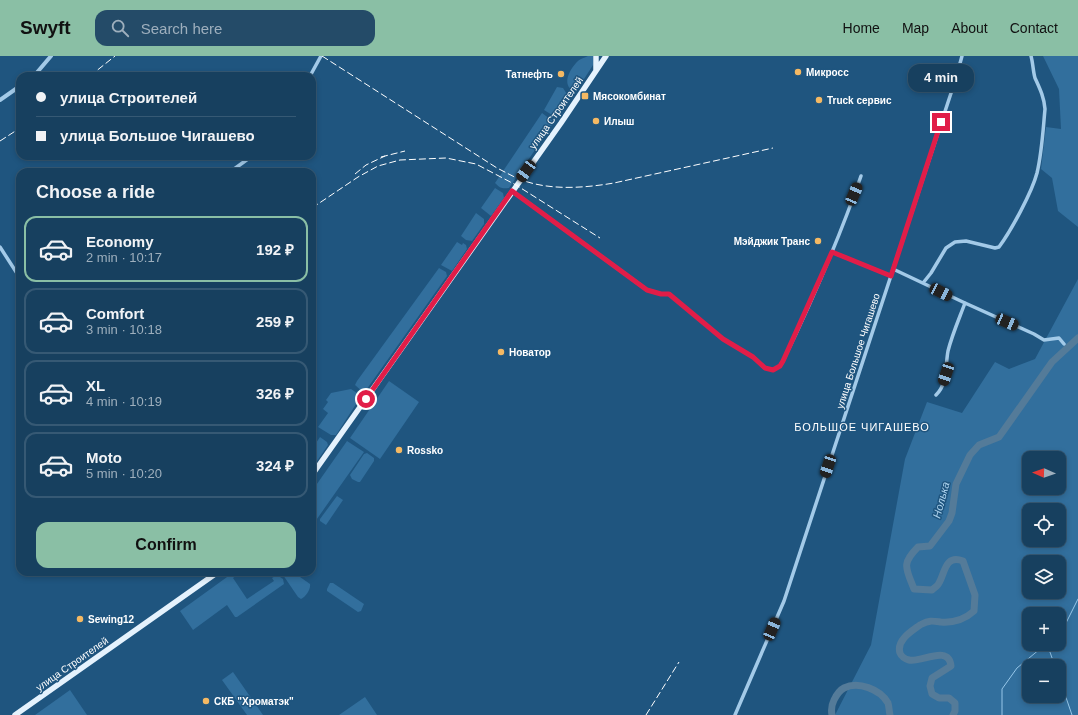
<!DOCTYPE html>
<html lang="en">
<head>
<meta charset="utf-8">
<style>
	:root { --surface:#17405f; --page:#244b68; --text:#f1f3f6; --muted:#9eafbd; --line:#365974; --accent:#8abfa5 }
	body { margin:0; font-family:Arial,sans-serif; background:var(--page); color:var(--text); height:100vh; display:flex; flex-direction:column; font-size:15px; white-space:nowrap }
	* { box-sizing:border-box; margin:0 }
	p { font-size:13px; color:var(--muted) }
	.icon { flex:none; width:22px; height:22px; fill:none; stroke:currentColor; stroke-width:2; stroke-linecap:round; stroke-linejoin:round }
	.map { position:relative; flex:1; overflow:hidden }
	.side { position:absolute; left:16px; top:112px; width:300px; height:408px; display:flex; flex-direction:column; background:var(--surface); border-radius:12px; box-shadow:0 2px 6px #0003,0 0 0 1px var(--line) }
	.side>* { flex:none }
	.banner { position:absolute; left:16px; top:16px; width:300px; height:88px; border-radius:12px; box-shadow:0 2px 6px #0003,0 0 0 1px var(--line); display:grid; align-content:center; height:88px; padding:0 20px; background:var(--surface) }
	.needle { width:26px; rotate:272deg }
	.controls { position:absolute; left:1022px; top:395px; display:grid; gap:8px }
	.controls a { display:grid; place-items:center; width:44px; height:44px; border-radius:8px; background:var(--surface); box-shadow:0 2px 6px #0003,0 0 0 1px var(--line); font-size:20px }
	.end { position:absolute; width:18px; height:18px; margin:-9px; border:5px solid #e11d48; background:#fff; box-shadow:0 0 0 2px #fff }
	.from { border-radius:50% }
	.bubble { position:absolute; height:28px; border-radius:12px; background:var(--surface); box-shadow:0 2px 6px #0003,0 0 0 1px var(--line); font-size:13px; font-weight:600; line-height:28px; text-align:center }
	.car { position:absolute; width:12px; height:24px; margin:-12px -6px; border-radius:5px; box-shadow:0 0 3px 1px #0007; background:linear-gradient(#222 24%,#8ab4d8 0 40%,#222 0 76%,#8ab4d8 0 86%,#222 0) }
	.banner b { display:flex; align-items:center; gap:14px; height:38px; font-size:15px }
	.banner b+b { border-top:1px solid var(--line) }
	.banner i { width:10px; height:10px; background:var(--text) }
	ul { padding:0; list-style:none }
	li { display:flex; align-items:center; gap:12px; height:66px; margin:0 8px 6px; padding:0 12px; border:2px solid var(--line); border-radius:12px }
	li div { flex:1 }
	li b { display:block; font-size:15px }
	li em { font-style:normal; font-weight:600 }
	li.selected { border-color:var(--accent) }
	li>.icon { width:36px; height:36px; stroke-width:1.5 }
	h2 { padding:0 20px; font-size:18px; line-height:48px }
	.cta { display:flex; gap:8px; margin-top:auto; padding:8px 20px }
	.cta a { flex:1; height:46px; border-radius:12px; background:var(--accent); color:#111; font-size:16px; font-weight:600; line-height:46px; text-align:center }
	header { display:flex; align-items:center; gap:24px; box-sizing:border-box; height:56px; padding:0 20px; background:var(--accent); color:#111 }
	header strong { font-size:19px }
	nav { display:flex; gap:22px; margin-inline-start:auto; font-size:14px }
	.search { width:280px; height:36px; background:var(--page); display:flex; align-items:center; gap:10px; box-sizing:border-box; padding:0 14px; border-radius:12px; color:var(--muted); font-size:15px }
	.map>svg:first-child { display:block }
</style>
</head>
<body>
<header>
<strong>Swyft</strong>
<div class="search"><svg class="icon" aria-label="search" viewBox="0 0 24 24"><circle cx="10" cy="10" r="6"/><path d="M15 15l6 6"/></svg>Search here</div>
<nav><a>Home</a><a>Map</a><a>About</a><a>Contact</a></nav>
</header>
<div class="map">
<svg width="1078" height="659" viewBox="0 0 1078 659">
	<rect width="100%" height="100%" fill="#1f557f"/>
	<path fill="#326f9d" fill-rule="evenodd" d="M588 0H593V9L577 34 573 35C562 28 569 15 576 7 579 3 584 2 588 0Z
		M1043 0H1078V171L1058 155 1052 122 1041 113 1046 71 1061 73 1059 33Z
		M557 31 563 32 570 43 557 62 544 54Z
		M542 57 554 66 509 132C502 133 500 132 495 127Z
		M495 132 503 137 504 142 491 160 481 152Z
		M476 157 484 163V168L472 185 466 184 461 180Z
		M457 186 462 189 463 187 466 189 467 193 452 215 441 209Z
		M439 212 446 216 447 220 364 337 355 329 357 325Z
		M1078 223V659H835L871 589 905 403 927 346 962 357 995 306 1009 313 1035 303ZM1029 402H1059V432H1029ZM1029 454H1059V484H1029ZM1029 506H1059V536H1029ZM1029 558H1059V588H1029ZM1029 610H1059V640H1029Z
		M389 325 419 346 380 403 350 382Z
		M351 333 360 339V342L336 379H331L318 371 328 357 323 353 328 346 326 344 331 337Z
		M320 381 327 386 328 389 315 408H312V393Z
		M347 385 364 396 312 470V435Z
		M367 397 374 402V405L360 426H358L352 423 350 419 364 398Z
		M337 440 343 444 326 469 320 465V463Z
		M234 516H241L233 522 247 543 274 525 272 522 277 519 283 523 284 528 237 561H235L227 549 193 574 180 555Z
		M283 516H293L310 528C311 533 306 541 301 543L298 541 283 519Z
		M330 527H333L364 548 361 555 358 556 327 535V533Z
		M233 616 263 659H247L222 624Z
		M70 634 87 659H35Z
		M365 641 377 659H339Z"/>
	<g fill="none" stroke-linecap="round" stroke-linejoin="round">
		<path stroke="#97c7e9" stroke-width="1" d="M1059 575 1066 567 1078 543
			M1047 588 1055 610
			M1059 621 1072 659
			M1002 659V633L1017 612 1046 588"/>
		<path stroke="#547b99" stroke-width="7" d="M922 568C929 564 933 565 941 566 954 567 964 564 974 555L975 539 963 505C945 498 945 517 939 527 938 530 934 532 932 534L914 533C906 512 901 508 918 491L930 490 949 465 952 457 956 428 970 399 979 389 999 381 1052 306 1078 282
			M920 569C912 575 896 584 900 597 901 600 905 603 909 604 921 607 949 588 951 610L932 622 930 630 932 638 939 642H949L955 647V655L953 659
			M832 659C831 654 832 648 834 644 836 640 840 634 844 632 858 625 880 633 888 647 889 650 889 655 890 659"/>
		<path stroke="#a3cae8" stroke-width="3.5" d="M310 20 321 0
			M230 116 252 100
			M512 135 647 234 661 238H669L723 283 753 301 765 312 773 314 780 310 783 305C812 245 839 183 861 120
			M0 191 20 222
			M832 196 891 220
			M893 213 965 247 1034 278 1044 284 1059 282 1064 288
			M923 227 931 217 946 192 955 186 966 185 995 192 999 191C1011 175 1032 136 1037 117 1042 96 1043 74 1045 53 1044 41 1040 33 1035 22 1033 15 1033 7 1031 0
			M936 339C948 327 945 311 948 295 952 279 959 263 965 247
			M735 659 784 545 956 22 962 0"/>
		<path stroke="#a3cae8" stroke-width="4" d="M34 20 51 0
			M0 44 20 30"/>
		<path stroke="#e5f2fd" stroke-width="5.5" d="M596 14V0
			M312 419 561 67 606 0
			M15 659 218 516"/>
		<path stroke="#fff" stroke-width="1" stroke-dasharray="7 3" stroke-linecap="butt" d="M322 0 497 112C505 116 512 120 519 123 549 135 584 132 614 127L773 92
			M90 20 115 0
			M0 85 20 72
			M381 101 405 95
			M355 118 366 109 385 100
			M312 152 358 121 378 110 400 104 446 102 476 108 516 129 600 182
			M646 659 679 606"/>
	</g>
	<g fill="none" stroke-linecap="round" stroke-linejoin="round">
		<path stroke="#e11d48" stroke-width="5" d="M366 343 512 135 647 234 661 238H669L723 283 753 301 765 312 773 314 780 310 783 305 832 196 891 220 941 66"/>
	</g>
	<g fill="#f5b963" stroke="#1f557f" stroke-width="1.5">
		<circle cx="798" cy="16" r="4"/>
		<circle cx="561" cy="18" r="4"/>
		<rect x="581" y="36" width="8" height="8" rx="2"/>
		<circle cx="819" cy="44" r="4"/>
		<circle cx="596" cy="65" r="4"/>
		<circle cx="818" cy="185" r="4"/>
		<circle cx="501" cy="296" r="4"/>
		<circle cx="399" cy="394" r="4"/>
		<circle cx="80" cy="563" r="4"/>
		<circle cx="206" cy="645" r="4"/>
	</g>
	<g text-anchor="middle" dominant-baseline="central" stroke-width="3" stroke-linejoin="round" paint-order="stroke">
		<g font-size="10" font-weight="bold" fill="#fff" stroke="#1f557f" text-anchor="start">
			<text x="806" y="16">Микросс</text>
			<text x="553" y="18" text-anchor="end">Татнефть</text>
			<text x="593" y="40">Мясокомбинат</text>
			<text x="827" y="44">Truck сервис</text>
			<text x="604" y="65">Илыш</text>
			<text x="810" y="185" text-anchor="end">Мэйджик Транс</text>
			<text x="509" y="296">Новатор</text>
			<text x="407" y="394">Rossko</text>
			<text x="88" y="563">Sewing12</text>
			<text x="214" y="645">СКБ "Хроматэк"</text>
		</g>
		<g font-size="10" fill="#fff" stroke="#1f557f">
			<text transform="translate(556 57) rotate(-55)">улица Строителей</text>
			<text transform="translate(858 295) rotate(-72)">улица Большое Чигашево</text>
			<text transform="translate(72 608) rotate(-35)">улица Строителей</text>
		</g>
		<g font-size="11" letter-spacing="1" fill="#fff" stroke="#1f557f">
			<text x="862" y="371">БОЛЬШОЕ ЧИГАШЕВО</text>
		</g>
		<g font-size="11" font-style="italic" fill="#aed4ef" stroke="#1f557f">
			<text transform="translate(941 444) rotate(-75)">Нолька</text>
		</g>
	</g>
</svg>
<div class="controls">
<a><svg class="needle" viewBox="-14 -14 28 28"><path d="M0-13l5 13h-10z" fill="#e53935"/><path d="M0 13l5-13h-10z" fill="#9eafbd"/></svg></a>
<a><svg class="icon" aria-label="locate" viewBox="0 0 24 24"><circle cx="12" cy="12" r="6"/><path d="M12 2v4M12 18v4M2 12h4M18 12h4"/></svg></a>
<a><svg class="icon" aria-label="layers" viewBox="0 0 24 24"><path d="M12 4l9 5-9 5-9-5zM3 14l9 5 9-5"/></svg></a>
<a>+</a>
<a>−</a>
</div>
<i class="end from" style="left:366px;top:343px"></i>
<i class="end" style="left:941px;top:66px"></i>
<div class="bubble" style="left:908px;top:8px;width:66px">4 min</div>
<i class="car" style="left:526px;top:115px;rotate:216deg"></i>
<i class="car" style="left:854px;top:138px;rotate:23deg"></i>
<i class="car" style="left:941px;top:236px;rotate:116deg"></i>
<i class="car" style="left:1007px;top:266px;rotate:113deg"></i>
<i class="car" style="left:946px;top:318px;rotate:198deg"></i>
<i class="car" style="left:828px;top:410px;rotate:198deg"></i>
<i class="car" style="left:772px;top:573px;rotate:23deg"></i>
<div class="banner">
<b><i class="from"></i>улица Строителей</b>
<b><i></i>улица Большое Чигашево</b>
</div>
<section class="side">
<h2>Choose a ride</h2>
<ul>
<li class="selected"><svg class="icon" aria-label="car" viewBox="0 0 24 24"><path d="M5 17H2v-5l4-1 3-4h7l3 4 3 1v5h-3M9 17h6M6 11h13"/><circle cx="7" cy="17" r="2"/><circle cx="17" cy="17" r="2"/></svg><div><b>Economy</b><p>2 min · 10:17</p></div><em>192 ₽</em></li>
<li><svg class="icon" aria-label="car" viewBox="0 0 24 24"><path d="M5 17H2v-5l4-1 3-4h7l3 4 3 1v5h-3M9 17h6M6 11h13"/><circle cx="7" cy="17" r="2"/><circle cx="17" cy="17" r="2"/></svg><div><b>Comfort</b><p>3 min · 10:18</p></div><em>259 ₽</em></li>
<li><svg class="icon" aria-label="car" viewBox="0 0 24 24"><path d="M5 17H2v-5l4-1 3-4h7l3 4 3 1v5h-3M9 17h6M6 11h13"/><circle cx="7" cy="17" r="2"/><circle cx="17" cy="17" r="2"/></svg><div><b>XL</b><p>4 min · 10:19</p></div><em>326 ₽</em></li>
<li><svg class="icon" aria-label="car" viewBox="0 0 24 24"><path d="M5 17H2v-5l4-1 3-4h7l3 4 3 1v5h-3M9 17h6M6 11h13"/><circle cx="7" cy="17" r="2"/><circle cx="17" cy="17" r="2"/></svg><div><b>Moto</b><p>5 min · 10:20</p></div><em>324 ₽</em></li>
</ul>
<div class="cta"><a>Confirm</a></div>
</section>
</div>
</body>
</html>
